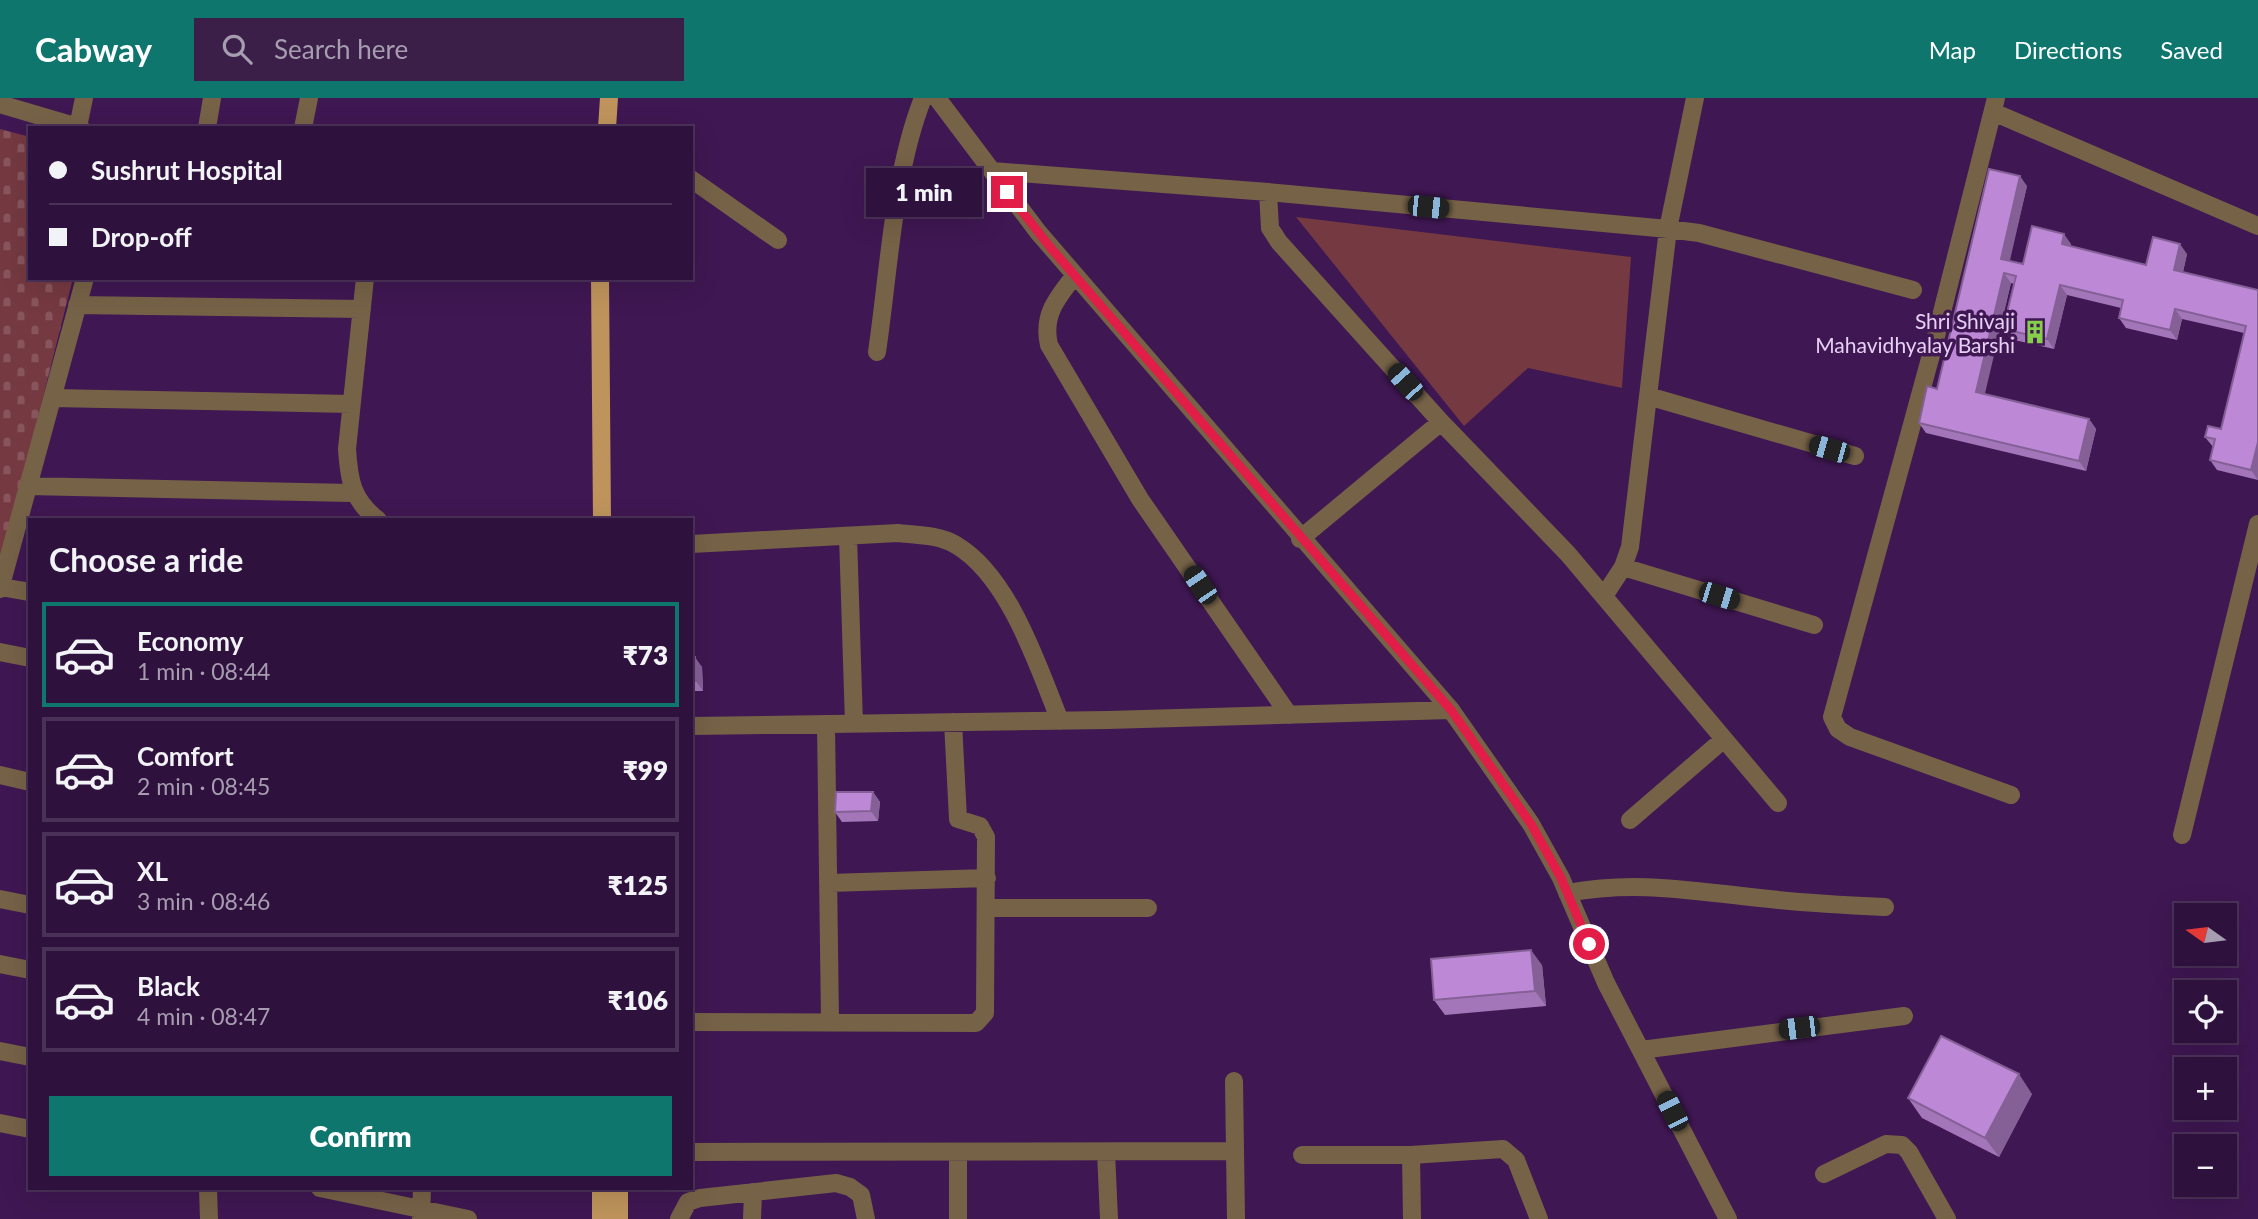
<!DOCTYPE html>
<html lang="en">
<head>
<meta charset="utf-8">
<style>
	:root { --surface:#2f113e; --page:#3b1f49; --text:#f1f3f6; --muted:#a79db0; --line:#4a3158; --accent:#0f766e }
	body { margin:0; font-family:Lato,sans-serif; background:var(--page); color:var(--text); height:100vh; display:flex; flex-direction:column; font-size:26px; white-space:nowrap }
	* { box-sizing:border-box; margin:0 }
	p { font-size:23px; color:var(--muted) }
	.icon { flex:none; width:38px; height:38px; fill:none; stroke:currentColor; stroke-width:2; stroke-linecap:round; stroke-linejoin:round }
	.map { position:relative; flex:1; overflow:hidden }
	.details { position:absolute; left:28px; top:420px; width:665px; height:672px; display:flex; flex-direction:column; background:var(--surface); border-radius:0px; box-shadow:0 7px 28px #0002,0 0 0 2px var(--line) }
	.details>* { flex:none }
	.top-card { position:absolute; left:28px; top:28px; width:665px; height:154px; border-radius:0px; box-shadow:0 7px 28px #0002,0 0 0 2px var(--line); display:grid; align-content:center; height:154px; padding:0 21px; background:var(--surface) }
	.needle { width:46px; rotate:284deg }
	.fabs { position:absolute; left:2174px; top:805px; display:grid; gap:14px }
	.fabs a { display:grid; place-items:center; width:63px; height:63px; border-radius:0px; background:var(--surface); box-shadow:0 7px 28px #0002,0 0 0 2px var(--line); font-size:35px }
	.end { position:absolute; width:32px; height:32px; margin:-16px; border:9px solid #e11d48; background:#fff; box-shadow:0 0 0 4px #fff }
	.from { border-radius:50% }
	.bubble { position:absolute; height:49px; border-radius:0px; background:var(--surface); box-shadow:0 7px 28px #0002,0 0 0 2px var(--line); font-size:23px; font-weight:800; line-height:49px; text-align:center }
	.car { position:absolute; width:21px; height:42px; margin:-21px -10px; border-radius:9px; box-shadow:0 0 5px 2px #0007; background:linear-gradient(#222 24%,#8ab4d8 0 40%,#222 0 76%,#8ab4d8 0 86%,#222 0) }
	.top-card b { display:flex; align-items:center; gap:24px; height:66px; font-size:26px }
	.top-card b+b { border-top:2px solid var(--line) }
	.top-card i { width:18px; height:18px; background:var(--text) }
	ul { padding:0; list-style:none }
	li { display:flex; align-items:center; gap:21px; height:105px; margin:0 14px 10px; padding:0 7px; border:4px solid var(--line); border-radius:0px }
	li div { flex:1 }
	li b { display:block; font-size:26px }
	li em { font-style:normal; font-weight:800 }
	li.selected { border-color:var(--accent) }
	li>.icon { width:63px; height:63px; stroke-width:1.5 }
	h2 { padding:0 21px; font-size:32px; line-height:84px }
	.action { display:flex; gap:14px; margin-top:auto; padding:14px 21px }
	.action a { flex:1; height:80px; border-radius:0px; background:var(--accent); color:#fff; font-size:28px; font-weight:800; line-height:80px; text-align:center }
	header { display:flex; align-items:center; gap:42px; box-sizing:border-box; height:98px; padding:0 35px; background:var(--accent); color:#fff }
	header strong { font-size:33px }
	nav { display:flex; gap:38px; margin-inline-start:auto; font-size:24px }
	.search { width:490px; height:63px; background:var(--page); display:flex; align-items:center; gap:18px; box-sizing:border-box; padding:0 24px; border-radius:0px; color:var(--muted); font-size:26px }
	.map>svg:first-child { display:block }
</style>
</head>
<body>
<header>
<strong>Cabway</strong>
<div class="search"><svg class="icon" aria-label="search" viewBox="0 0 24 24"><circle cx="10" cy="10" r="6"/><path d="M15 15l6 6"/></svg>Search here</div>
<nav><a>Map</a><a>Directions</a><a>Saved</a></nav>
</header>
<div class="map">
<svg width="2258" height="1121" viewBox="0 0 2258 1121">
	<defs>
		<pattern id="cemetery-stones" width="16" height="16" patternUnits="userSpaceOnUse" patternTransform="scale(1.75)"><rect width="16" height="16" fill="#753941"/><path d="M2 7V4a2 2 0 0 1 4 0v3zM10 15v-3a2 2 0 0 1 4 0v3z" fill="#89555d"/></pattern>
	</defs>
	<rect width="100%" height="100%" fill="#3f1752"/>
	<path fill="url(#cemetery-stones)" d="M0 31 30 39V180H73L0 470Z"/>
	<path fill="#753941" d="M1296 119 1631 159 1622 290 1528 270 1464 328Z"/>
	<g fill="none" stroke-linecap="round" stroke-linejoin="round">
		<path stroke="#766247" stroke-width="18" d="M937 0 1038 134 1451 612 1531 726 1561 780 1606 885 1728 1121
			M1996 0 1934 246 1832 619 1838 631 1850 639 2011 697
			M0 6 81 30
			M1993 14 2258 128
			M78 29 84 0
			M207 30 212 0
			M303 30 309 0
			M992 73 1268 94 1668 131 1699 135 1913 192
			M691 81 778 142
			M1268 94 1270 130 1279 144 1441 324 1568 456 1778 705
			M1075 177C1057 200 1042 217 1049 247L1140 401 1289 617
			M365 180 347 351C349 382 352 402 378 422
			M77 207 362 211
			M877 254C889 173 893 76 923 0
			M1648 298 1855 358
			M52 300 351 306
			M28 388 352 395
			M848 438 854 626
			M1300 441 1441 324
			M691 446 898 435C917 437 940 437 956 447 1009 478 1038 568 1060 623
			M1623 469 1814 527
			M0 489 30 494
			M0 491 85 180
			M1604 498 1623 469 1630 449 1668 131 1695 0
			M0 554 30 560
			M826 626 830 923
			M691 628 1108 622 1451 612
			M0 677 30 684
			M1630 722 1724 641
			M2182 737 2258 426
			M829 785 987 780
			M1567 795C1638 782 1690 793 1760 800 1802 805 1843 807 1885 809
			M0 801 30 807
			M987 810H1148
			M0 866 30 872
			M691 924 976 925 985 915 986 739 980 728 958 721 953 624
			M1641 952 1904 918
			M0 953 30 959
			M1234 983 1236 1121
			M0 1025 30 1031
			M691 1054 1235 1053
			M1106 1054 1109 1121
			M1302 1057H1411L1503 1051 1516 1062 1539 1121
			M1411 1057 1412 1121
			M1824 1076 1886 1046 1902 1047 1909 1054 1947 1121
			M208 1090 209 1121
			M320 1090 468 1121
			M421 1121 422 1090
			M679 1121 688 1104 700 1100 836 1085 850 1089 861 1097 866 1121
			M752 1121 753 1094
			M958 1121V1055"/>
		<path stroke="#bf945c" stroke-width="18" d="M607 30 609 0
			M600 180 602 422
			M619 1090V1121
			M601 1121V1090"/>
	</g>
	<path fill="#a376b9" d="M2027 88 2009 163 2023 166 2071 146V148L2146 167 2187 156 2183 174 2258 192V382L2217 372 2210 362 2213 349 2205 339 2221 331 2244 235 2182 221 2177 242 2126 230 2119 220 2121 210 2067 197 2054 251 2010 241 2003 231 2014 186 2011 185 1984 296 2089 321 2096 331 2086 373 1926 335 1919 325 1937 291Z
		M691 559 702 569 703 593H691Z
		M873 694 880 704 878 723 842 724 835 714Z
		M1542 867 1546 908 1445 917 1434 902Z
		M2032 996 1999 1059 1922 1020 1908 1000Z"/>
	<path fill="#846096" d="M2020 78 2027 88 2008 171 2001 161Z
		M2064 136 2071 146 2069 156 2062 146Z
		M2180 146 2187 156 2181 182 2174 172Z
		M2004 175 2011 185 1983 304 1976 294Z
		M2060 187 2067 197 2054 251 2047 241Z
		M2175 211 2182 221 2177 242 2170 232Z
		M2089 321 2096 331 2086 373 2079 363Z
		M2258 344V382L2251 372Z
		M695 559 702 569 703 593 696 583Z
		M873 694 880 704 878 723 871 713Z
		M1531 852 1542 867 1546 908 1535 893Z
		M2019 976 2032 996 1999 1059 1985 1040Z"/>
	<path fill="#bd89d7" stroke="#846096" stroke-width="2" d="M1989 71 2020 78 2001 161 2023 166 2032 128 2064 136 2062 146 2146 167 2153 139 2180 146 2174 172 2258 192V344L2251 372 2210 362 2215 341 2205 339 2208 328 2221 331 2246 228 2175 211 2170 232 2119 220 2123 202 2060 187 2047 241 2003 231 2016 178 2004 175 1976 294 2089 321 2079 363 1919 325 1927 288 1937 291Z
		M691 559H695L696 583H691Z
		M836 694H873L871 713 835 714Z
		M1531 852 1535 893 1434 902 1431 861Z
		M1941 938 2019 976 1985 1040 1908 1000Z"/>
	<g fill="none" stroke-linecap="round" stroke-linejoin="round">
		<path stroke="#e11d48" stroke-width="9" d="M1007 94 1050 149 1451 612 1531 726 1561 780 1589 846"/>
	</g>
	<defs>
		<g id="building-bare" transform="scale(1.89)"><path d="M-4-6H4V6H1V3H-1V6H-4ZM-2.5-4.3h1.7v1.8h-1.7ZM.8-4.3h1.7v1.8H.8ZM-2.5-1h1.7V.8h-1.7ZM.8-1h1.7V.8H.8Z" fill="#86cf4b" stroke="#3f1752" stroke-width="2.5" paint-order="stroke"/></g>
	</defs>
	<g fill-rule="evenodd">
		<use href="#building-bare" x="2035" y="234"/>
	</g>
	<g text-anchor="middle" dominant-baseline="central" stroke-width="7" stroke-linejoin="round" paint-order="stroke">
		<g font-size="21" fill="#e6d0f3" stroke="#3f1752" text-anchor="end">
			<text x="2015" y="222">Shri Shivaji<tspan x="2015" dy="24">Mahavidhyalay Barshi</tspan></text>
		</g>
	</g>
</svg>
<div class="fabs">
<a><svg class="needle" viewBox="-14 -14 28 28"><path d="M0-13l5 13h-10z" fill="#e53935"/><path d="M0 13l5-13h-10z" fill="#a79db0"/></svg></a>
<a><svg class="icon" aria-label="locate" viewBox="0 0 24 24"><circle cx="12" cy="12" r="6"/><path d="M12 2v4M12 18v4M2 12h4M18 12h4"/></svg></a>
<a>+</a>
<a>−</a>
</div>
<i class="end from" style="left:1589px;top:846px"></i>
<i class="end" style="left:1007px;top:94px"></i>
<div class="bubble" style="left:866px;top:70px;width:116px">1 min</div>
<i class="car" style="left:1428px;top:109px;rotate:96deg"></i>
<i class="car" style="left:1405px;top:284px;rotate:318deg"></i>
<i class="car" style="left:1829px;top:351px;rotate:286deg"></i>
<i class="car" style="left:1200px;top:487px;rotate:326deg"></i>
<i class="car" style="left:1719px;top:498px;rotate:107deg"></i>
<i class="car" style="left:1799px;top:930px;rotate:263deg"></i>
<i class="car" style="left:1672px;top:1013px;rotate:333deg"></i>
<div class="top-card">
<b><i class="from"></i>Sushrut Hospital</b>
<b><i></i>Drop-off</b>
</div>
<section class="details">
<h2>Choose a ride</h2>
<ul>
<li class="selected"><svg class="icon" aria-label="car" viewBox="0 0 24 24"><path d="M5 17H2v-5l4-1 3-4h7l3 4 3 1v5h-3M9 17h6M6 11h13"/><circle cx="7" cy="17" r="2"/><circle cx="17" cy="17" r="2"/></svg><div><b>Economy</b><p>1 min · 08:44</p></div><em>₹73</em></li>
<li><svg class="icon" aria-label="car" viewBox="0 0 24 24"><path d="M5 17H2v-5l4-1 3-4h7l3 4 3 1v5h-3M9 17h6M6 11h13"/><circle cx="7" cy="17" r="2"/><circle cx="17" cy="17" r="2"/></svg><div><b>Comfort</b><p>2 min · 08:45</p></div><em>₹99</em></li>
<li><svg class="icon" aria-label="car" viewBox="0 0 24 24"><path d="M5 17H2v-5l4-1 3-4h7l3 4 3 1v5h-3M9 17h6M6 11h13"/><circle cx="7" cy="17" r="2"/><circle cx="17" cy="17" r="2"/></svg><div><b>XL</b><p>3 min · 08:46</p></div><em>₹125</em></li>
<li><svg class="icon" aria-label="car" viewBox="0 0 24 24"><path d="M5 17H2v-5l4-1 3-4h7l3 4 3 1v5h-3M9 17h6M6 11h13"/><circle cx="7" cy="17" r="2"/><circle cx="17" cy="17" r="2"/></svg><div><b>Black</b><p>4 min · 08:47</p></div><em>₹106</em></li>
</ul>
<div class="action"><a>Confirm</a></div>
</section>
</div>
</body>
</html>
